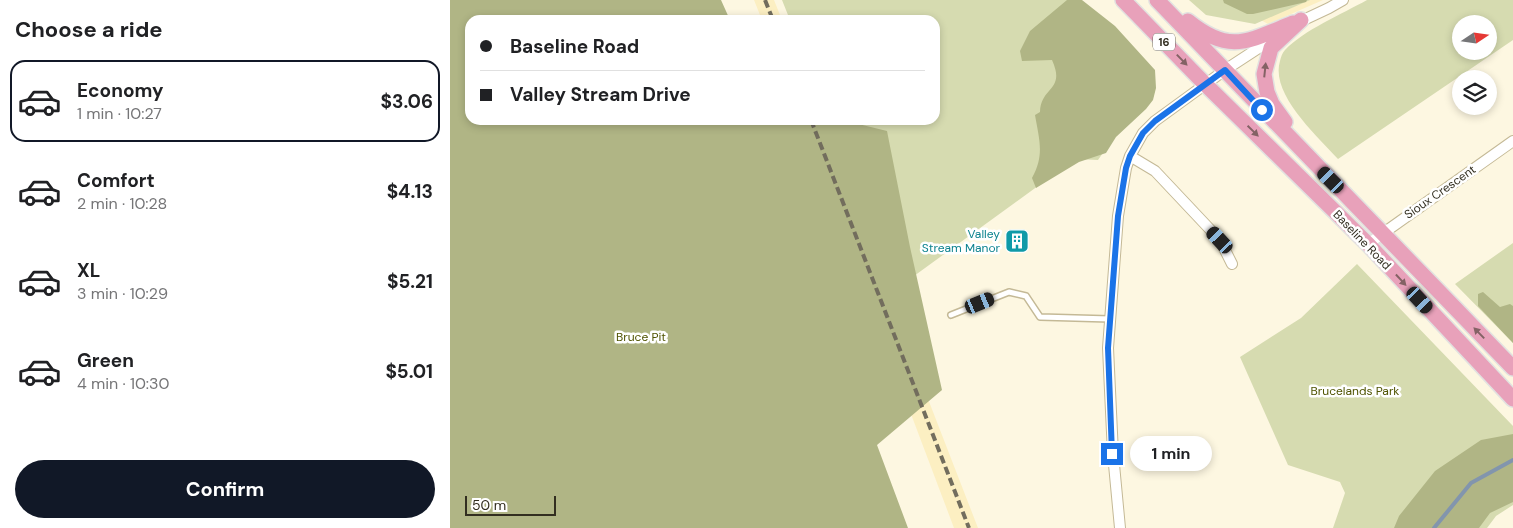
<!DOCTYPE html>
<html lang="en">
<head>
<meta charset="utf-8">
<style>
	:root { --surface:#fff; --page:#f2f2f2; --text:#202124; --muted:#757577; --line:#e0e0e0; --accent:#111827 }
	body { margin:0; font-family:"DM Sans",sans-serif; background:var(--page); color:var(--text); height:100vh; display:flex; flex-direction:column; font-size:19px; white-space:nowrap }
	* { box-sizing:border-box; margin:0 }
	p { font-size:16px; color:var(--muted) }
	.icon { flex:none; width:28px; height:28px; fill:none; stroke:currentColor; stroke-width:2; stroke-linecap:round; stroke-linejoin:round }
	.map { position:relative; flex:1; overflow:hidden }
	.sheet { display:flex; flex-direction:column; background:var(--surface); width:450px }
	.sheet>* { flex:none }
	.banner { position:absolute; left:15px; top:15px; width:475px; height:110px; border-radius:15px; box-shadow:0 2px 8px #0003; display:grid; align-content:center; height:110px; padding:0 15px; background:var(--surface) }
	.needle { width:32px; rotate:77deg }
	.tools { position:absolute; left:1002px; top:15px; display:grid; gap:10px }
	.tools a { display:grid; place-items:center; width:45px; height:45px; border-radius:50%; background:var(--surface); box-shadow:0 2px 8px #0003; font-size:25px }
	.scale { position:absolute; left:15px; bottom:12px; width:91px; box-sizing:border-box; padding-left:5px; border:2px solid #322e20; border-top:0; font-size:14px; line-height:18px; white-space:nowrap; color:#322e20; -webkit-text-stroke:4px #fff; paint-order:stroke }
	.end { position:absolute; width:22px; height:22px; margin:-11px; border:6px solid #1a73e8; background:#fff; box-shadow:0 0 0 2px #fff }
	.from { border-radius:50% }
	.bubble { position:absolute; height:35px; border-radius:18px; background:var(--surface); box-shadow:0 2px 8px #0003; font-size:16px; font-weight:700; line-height:35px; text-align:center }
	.car { position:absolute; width:15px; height:30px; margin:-15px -8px; border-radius:6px; box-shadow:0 0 4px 1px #0007; background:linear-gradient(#222 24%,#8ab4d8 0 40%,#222 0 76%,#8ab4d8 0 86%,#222 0) }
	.banner b { display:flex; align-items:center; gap:18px; height:48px; font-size:19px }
	.banner b+b { border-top:1px solid var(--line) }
	.banner i { width:12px; height:12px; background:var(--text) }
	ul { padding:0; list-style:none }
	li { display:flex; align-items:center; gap:15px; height:82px; margin:0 10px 8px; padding:0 5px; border:2px solid transparent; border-radius:15px }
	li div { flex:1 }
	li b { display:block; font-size:19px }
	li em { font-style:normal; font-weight:700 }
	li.selected { border-color:var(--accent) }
	li>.icon { width:45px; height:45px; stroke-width:1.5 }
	h2 { padding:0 15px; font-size:22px; line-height:60px }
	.primary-button { display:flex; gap:10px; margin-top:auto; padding:10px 15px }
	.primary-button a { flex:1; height:58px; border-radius:30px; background:var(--accent); color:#fff; font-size:20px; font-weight:700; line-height:58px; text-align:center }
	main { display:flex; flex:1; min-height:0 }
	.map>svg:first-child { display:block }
</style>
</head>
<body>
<main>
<section class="sheet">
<h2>Choose a ride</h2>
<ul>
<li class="selected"><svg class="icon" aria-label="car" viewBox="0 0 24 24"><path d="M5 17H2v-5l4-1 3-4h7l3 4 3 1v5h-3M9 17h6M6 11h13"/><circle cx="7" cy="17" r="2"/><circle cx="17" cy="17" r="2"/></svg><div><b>Economy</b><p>1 min · 10:27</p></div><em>$3.06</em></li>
<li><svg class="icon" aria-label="car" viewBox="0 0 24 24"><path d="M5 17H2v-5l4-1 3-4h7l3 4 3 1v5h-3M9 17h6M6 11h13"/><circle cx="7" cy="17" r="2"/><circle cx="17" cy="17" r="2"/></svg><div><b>Comfort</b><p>2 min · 10:28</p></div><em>$4.13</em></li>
<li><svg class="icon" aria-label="car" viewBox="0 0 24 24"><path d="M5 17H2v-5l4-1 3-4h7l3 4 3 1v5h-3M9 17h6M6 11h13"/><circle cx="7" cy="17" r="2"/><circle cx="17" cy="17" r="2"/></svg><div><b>XL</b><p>3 min · 10:29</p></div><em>$5.21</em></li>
<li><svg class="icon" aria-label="car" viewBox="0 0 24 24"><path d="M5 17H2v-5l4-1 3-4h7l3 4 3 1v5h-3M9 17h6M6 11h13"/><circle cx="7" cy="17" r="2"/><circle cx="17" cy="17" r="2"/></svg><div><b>Green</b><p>4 min · 10:30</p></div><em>$5.01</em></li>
</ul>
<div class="primary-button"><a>Confirm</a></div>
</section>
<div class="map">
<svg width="1063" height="528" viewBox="0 0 1063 528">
	<rect width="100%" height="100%" fill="#fdf7e1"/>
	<path fill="#fcefc2" d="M304 0H324L332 20H312Z
		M781 0H873L818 24 784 5Z
		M350 120H370L528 528H504Z"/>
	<path fill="#d6dbb0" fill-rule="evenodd" d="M332 0H624L700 85 648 160 625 159 442 292 377 120H485V20H340Z
		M739 0H860L805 24 756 15Z
		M917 0H1063V40L888 159C867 136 820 94 830 61 831 57 832 53 835 50 854 30 892 14 917 0ZM1011 24H1039V51H1011Z
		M1063 243V343L1005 284Z
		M907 264 1063 426V505L1046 516 1037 528H883L895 493 890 482 838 465 790 357 851 318Z"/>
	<path fill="#b0b585" d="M0 0H271L280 20H20V120H392L437 131 460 247 492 390 427 445 458 528H0Z
		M617 0H632L665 26 705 70 706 88 703 100 696 109 666 137 656 153 629 162 586 188 582 178C595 155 589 139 585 115L590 112C591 86 616 91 602 60L572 61 570 51 580 31Z
		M773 0H857L856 2 803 14H797L774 3Z
		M1033 292 1050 307 1060 304 1063 306V343L1028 306V294Z
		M1063 434V502L1040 513 1029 528H944L949 516 985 471 1031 440Z"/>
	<path fill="#a4c1e9" stroke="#8295ad" d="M728 452 729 463 705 465V453Z"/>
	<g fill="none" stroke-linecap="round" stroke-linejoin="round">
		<path stroke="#8295ad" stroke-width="4" d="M984 528 1021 483 1063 460"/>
		<g stroke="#c4b996" stroke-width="8">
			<path id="lane" d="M501 315 559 292 576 296 590 317 660 319"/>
		</g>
		<g stroke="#c4b996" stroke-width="12">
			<path id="street" d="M845 24 879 8 893 0
				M680 156 705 171 770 240 782 264
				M918 244 1063 141
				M670 528 663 454 658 348 668 216 676 168 680 156 693 133 705 121 775 70 827 36"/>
		</g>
		<g stroke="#e2e2e0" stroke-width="18">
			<path id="primary" d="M673 0 755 84 918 244 1063 399
				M707 0 1063 368
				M738 21C780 55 798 41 843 23
				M835 122 822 104 817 92 814 74 821 48 851 20"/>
		</g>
		<use href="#lane" stroke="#fff" stroke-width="5"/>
		<use href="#street" stroke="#fff" stroke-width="10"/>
		<use href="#primary" stroke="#e8a1ba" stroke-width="15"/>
		<path stroke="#726d5d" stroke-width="4" stroke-dasharray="8 4" stroke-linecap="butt" d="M315 0 323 20
			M361 120 519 528"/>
	</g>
	<defs><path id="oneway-solid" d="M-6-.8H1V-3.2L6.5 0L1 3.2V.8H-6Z" transform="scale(1.25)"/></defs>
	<g fill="#846265">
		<use href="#oneway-solid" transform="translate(732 60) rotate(46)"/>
		<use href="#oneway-solid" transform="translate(815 70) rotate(-84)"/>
		<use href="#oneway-solid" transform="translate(803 131) rotate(44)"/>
		<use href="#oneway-solid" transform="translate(951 280) rotate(47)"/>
		<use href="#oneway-solid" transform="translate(1029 333) rotate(-134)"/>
	</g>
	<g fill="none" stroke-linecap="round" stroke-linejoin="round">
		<path stroke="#1a73e8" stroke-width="6" d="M662 454 658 348 668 216 676 168 680 156 693 133 705 121 775 70 812 110"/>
	</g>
	<defs>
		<g id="building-square" transform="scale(1.25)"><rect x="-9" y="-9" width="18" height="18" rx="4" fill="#0f9aa8" stroke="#fff"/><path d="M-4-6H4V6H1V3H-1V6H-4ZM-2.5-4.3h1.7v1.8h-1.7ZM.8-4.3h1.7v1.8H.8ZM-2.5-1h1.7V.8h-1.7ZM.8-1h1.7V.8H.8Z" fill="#fff"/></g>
	</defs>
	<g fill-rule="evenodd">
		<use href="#building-square" x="567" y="241"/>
	</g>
	<g text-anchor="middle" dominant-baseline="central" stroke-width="5" stroke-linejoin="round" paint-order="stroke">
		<rect fill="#fff" stroke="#706d63" stroke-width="1" x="703" y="33.5" width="22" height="17" rx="4"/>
		<g font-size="11" font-weight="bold" fill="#322e20">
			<text x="714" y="42">16</text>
		</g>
		<g font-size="12" fill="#322e20" stroke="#fff">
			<text transform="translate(990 192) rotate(-35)">Sioux Crescent</text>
			<text transform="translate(912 240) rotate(46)">Baseline Road</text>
		</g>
		<g font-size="12" fill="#0d838f" stroke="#fff" text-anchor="end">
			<text x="550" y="234">Valley<tspan x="550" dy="14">Stream Manor</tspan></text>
		</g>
		<g font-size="12" fill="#4f5300" stroke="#fff">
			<text x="191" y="337">Bruce Pit</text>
			<text x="905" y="391">Brucelands Park</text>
		</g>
	</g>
</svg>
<div class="tools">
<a><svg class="needle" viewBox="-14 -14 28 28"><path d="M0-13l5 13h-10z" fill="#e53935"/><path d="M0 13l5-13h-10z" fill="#757577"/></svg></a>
<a><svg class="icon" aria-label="layers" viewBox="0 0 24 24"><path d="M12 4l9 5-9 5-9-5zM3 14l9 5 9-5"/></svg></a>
</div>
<div class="scale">50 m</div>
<i class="end from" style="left:812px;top:110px"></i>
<i class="end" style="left:662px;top:454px"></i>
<div class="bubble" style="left:680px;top:436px;width:82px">1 min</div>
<i class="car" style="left:881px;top:180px;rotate:315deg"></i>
<i class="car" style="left:770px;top:240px;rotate:317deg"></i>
<i class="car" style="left:970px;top:300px;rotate:137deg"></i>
<i class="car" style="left:530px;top:303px;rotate:68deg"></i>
<div class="banner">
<b><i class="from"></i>Baseline Road</b>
<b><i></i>Valley Stream Drive</b>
</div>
</div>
</main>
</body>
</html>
